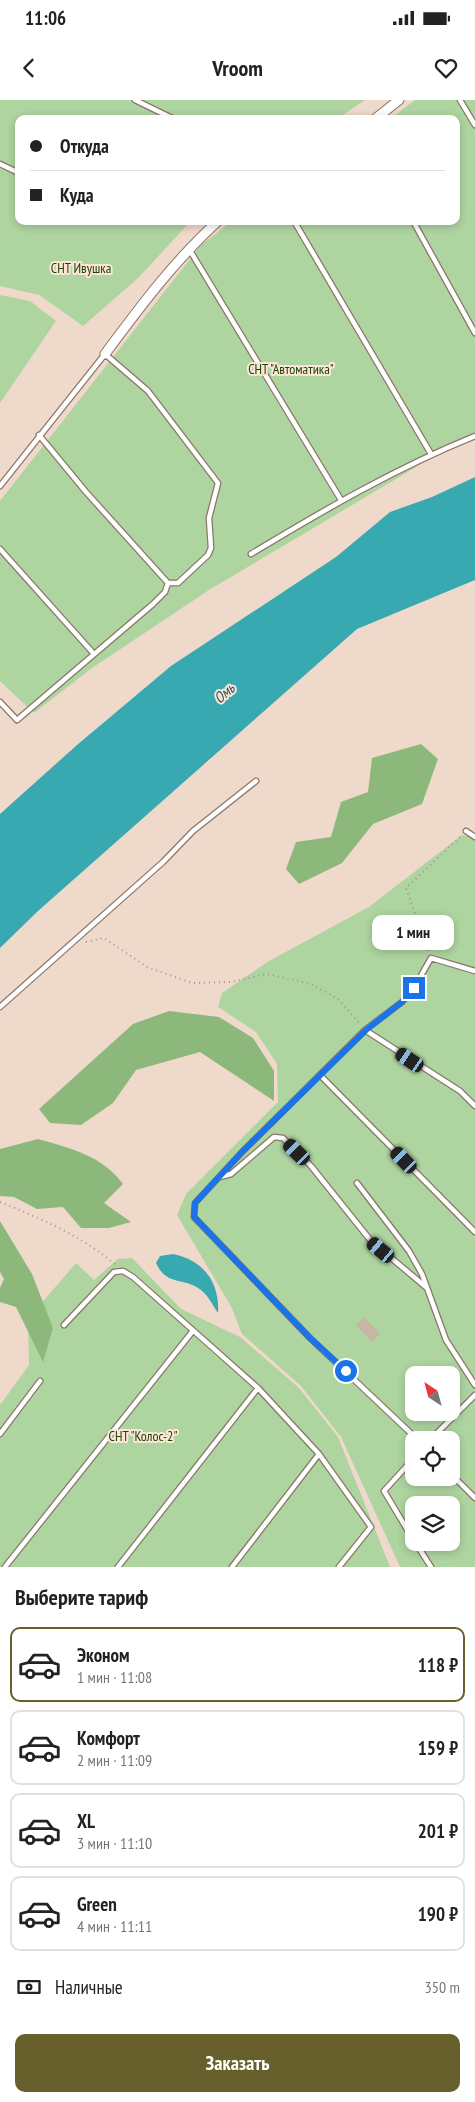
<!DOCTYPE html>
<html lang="ru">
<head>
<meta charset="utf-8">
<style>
	:root { --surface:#fff; --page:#f2f2f2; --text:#222; --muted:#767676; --line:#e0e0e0; --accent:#68602c }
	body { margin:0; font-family:"PT Sans Narrow",sans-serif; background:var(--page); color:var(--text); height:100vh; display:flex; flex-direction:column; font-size:19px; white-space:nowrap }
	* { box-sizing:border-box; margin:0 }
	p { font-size:16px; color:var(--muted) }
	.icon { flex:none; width:28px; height:28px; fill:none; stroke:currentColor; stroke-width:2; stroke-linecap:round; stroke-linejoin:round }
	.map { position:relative; height:1467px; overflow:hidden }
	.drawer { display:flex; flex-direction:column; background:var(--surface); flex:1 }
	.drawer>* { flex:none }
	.guide { position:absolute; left:15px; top:15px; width:445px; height:110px; border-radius:10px; box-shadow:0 2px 8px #0003; display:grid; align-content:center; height:110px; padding:0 15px; background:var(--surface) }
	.needle { width:32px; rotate:324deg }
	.fabs { position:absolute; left:405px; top:1266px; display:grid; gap:10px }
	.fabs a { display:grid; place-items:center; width:55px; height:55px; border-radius:10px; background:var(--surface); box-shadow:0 2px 8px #0003; font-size:25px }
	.end { position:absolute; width:22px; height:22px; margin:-11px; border:6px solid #1a73e8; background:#fff; box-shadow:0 0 0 2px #fff }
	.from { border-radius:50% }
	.bubble { position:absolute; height:35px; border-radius:10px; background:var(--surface); box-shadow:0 2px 8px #0003; font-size:16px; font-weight:700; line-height:35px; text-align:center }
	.car { position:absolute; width:15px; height:30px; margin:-15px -8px; border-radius:6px; box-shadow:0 0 4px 1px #0007; background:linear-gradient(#222 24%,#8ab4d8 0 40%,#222 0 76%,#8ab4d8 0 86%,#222 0) }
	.guide b { display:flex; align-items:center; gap:18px; height:48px; font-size:19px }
	.guide b+b { border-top:1px solid var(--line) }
	.guide i { width:12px; height:12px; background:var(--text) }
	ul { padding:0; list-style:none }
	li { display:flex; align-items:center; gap:15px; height:75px; margin:0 10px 8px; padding:0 5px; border:2px solid var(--line); border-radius:10px }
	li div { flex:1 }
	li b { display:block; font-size:19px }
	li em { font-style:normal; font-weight:700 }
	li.on { border-color:var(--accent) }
	li>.icon { width:45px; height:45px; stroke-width:1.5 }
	h2 { padding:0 15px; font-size:22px; line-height:60px }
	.pay { display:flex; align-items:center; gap:12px; height:55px; padding:0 15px; font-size:19px }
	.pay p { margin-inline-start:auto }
	.button { display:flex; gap:10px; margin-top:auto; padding:10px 15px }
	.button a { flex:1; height:58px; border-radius:10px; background:var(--accent); color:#fff; font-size:20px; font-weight:700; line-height:58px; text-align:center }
	.status { display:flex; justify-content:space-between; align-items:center; height:35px; padding:0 25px; background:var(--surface); direction:ltr }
	.status svg { height:14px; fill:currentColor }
	header { display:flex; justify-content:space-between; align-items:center; height:65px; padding:0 15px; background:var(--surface); font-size:22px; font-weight:700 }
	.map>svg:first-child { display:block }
</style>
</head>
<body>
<div class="status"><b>11:06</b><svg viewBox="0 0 49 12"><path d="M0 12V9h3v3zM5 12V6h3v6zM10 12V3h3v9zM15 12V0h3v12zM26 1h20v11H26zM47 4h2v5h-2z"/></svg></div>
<header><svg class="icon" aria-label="back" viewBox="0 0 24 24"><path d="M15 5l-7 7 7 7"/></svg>Vroom<svg class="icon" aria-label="heart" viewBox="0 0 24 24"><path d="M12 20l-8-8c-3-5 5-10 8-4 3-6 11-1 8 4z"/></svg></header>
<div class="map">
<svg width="475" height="1467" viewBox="0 0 475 1467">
	<rect width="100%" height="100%" fill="#efd9cb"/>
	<path fill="#aed4a0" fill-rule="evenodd" d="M0 0H365L337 19H19V121H191L138 178 83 226 39 195 0 186Z
		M415 0H475V340L433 357 209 490 92 568 34 613 0 581V401L201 145 232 121H456V19H390Z
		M0 195 30 201 56 221 0 303Z
		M462 735 475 738V1467H400L341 1337 301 1286 242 1234 232 1208 177 1115 186 1094 278 1002 277 964 256 932 218 907 222 893 269 861 369 807ZM414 1275H451V1312H414ZM414 1340H451V1378H414ZM414 1405H451V1442H414Z
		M132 1158 181 1209 240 1237 299 1288 338 1337 390 1467H0V1305L29 1265 28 1219 76 1163 94 1180 118 1159Z"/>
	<path fill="#8cb97b" d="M421 644 438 659 422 704 373 724 342 763 299 784 286 769 296 742 331 737 341 702 368 692 372 658Z
		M169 911 219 917 253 938 274 971V1001L200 952 136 970 113 1003 81 1025 50 1023 39 1009 133 924Z
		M38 1039C70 1048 103 1056 123 1084L104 1103 131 1122 109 1128H81L63 1107 37 1109 14 1097 0 1096V1049Z
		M0 1121 32 1174 53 1228 43 1262 16 1207 0 1202V1188L4 1179 0 1172Z"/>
	<path fill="#39a9b1" d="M475 377V480L357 529 38 811 0 848V714L77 645 171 566 336 457 390 412 432 397Z
		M173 1154C203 1160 220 1182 218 1213 212 1204 207 1193 198 1188 181 1177 167 1186 156 1163L160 1156Z"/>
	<path fill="#c7b6a4" d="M364 1217 380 1234 372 1242 356 1225Z"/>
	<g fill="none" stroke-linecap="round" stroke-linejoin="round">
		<g stroke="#897669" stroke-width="7">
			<path id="lane" d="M135 0 174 19
				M460 0 475 25
				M0 64 19 73
				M294 121 431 354
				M413 121 475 233
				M189 149 341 400
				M39 335 86 392 168 483
				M0 386 105 254 148 291 218 383 209 418 211 448 208 455 178 483H168L165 492 153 504 17 620 0 602
				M0 449 94 554
				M251 454C324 410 396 368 475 336
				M466 731 475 737
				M0 907 163 762 193 731 256 681
				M365 930 460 991 475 1006
				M320 975 475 1132
				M220 1077 231 1074 274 1037 283 1038 311 1066 371 1141 427 1188
				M357 1083 409 1151 422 1174 446 1240 475 1285
				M64 1225 114 1172 123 1171 133 1177 258 1288 319 1354 371 1427 339 1467
				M0 1334 40 1281
				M418 1340 310 1238 194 1117 195 1103 243 1051 365 930 402 902 414 888 431 858 475 871
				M430 1340 475 1295
				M414 1358 384 1391 414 1441
				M451 1374 475 1398
				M415 1442 431 1467
				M5 1467 192 1232
				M118 1467 258 1288
				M232 1467 319 1354"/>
		</g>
		<g stroke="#897669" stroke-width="11">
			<path id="street" d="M375 19 399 0
				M105 254C140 207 174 161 218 121"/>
		</g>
		<path stroke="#a29287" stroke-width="2" stroke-dasharray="1 4" stroke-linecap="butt" d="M86 842 104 838 147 867 192 883 230 882 267 874 311 884 338 899 361 925
			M428 851 406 788 461 736
			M0 1102C42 1119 80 1135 116 1165"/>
		<use href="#lane" stroke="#fff" stroke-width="4.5"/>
		<use href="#street" stroke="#fff" stroke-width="9"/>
	</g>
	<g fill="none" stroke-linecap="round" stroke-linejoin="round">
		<path stroke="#1a73e8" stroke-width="6" d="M346 1271 310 1238 194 1117 195 1103 243 1051 366 930 402 902 414 888"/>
	</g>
	<g text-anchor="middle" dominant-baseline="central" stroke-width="4" stroke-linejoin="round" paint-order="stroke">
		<g font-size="14" fill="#1b4503" stroke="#fde6d8">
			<text x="81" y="168">СНТ Ивушка</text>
			<text x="291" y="269">СНТ "Автоматика"</text>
			<text x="143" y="1336">СНТ "Колос-2"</text>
		</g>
		<g font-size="15" font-style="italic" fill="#2a595d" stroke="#fde6d8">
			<text transform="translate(224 593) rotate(-41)">Омь</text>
		</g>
	</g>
</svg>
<div class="fabs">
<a><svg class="needle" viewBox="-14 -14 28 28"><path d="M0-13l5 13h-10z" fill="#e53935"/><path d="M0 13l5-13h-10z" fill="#767676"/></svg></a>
<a><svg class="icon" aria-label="locate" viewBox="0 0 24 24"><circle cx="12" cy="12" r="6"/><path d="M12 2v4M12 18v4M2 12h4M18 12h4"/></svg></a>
<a><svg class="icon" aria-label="layers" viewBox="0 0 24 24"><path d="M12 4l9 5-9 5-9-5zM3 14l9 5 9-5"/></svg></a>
</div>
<i class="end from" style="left:346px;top:1271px"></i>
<i class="end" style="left:414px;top:888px"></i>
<div class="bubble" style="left:372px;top:815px;width:82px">1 мин</div>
<i class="car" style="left:410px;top:960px;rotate:304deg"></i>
<i class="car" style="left:297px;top:1052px;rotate:314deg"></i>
<i class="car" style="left:404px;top:1060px;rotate:316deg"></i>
<i class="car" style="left:381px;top:1150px;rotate:310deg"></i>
<div class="guide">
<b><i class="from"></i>Откуда</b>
<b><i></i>Куда</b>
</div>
</div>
<section class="drawer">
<h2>Выберите тариф</h2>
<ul>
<li class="on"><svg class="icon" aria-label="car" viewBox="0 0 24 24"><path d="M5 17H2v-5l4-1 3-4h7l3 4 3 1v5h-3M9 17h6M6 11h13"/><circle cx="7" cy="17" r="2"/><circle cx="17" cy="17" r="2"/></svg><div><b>Эконом</b><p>1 мин · 11:08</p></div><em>118 ₽</em></li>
<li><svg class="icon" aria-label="car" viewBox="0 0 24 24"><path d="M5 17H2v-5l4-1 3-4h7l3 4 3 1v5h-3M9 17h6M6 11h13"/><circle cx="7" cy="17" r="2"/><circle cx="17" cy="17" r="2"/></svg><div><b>Комфорт</b><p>2 мин · 11:09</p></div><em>159 ₽</em></li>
<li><svg class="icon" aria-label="car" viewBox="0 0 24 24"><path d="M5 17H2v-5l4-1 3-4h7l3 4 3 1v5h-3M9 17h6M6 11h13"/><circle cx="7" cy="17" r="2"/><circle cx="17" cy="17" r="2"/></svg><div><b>XL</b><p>3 мин · 11:10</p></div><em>201 ₽</em></li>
<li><svg class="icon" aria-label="car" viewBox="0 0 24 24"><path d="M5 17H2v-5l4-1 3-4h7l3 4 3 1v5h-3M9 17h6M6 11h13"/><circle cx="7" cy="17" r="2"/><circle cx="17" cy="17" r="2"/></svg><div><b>Green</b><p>4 мин · 11:11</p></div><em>190 ₽</em></li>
</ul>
<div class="pay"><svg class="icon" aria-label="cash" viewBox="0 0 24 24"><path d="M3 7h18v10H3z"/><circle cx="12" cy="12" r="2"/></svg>Наличные<p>350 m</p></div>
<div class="button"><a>Заказать</a></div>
</section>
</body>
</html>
